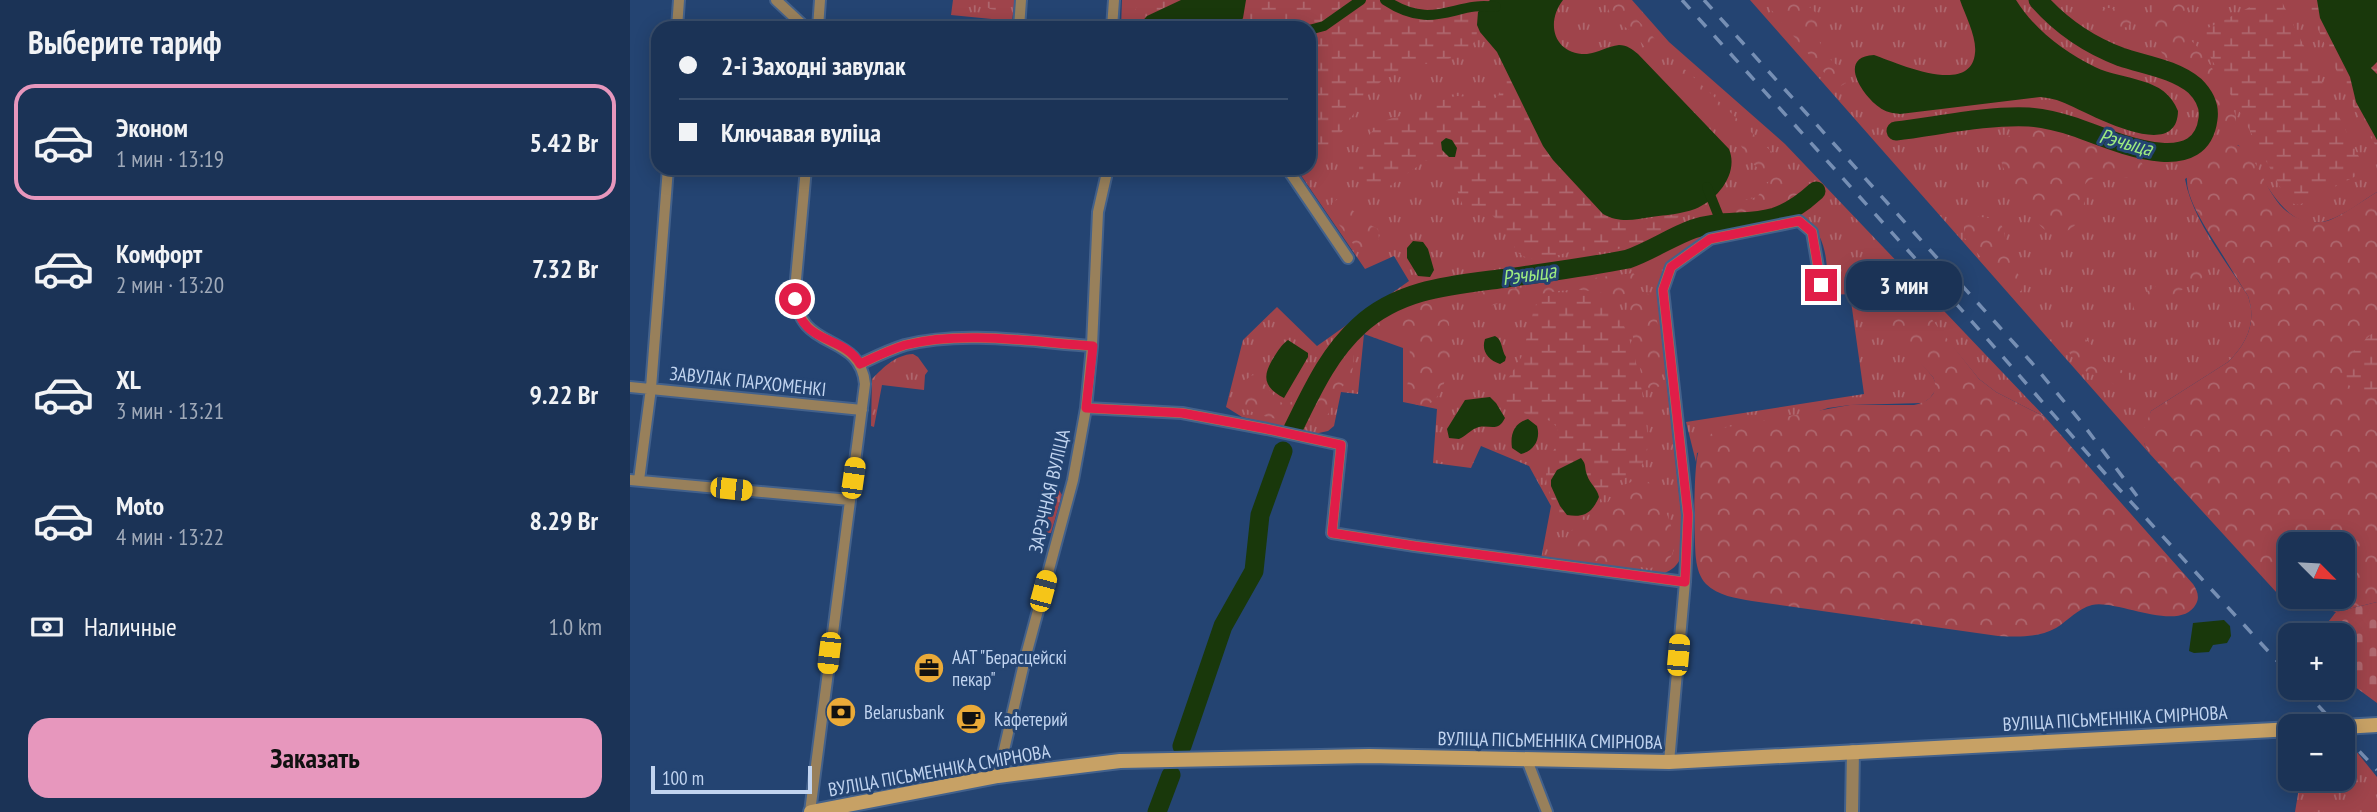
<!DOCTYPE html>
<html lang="ru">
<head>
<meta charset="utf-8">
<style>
	:root { --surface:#1b3356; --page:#243b5c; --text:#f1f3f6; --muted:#a0aab9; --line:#394e6c; --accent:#e797bd }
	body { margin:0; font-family:"PT Sans Narrow",sans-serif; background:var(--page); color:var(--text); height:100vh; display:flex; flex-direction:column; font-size:26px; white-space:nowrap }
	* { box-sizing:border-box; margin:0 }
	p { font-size:23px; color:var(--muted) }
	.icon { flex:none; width:38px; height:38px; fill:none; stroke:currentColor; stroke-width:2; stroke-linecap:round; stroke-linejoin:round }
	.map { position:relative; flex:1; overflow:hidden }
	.panel { display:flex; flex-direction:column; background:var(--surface); width:630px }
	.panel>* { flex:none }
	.top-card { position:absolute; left:21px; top:21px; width:665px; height:154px; border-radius:21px; box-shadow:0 4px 18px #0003,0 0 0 2px var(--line); display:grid; align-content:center; height:154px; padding:0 28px; background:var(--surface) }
	.needle { width:46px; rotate:114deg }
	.controls { position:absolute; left:1648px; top:532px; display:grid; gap:14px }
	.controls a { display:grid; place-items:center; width:77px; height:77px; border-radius:14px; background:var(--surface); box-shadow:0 4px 18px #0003,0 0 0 2px var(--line); font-size:35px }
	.scale { position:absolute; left:21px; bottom:18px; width:161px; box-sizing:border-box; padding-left:7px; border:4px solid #c1d4f0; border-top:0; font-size:19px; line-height:24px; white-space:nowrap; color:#c1d4f0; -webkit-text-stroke:5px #244472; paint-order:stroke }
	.end { position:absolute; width:32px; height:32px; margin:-16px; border:9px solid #e11d48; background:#fff; box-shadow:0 0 0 4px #fff }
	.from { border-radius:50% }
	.bubble { position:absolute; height:49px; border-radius:21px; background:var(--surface); box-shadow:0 4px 18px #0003,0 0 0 2px var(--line); font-size:23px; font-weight:700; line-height:49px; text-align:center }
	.car { position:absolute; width:21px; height:42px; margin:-21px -10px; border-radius:9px; box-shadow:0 0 5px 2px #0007; background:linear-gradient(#f5c518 24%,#345 0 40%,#f5c518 0 76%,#345 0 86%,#f5c518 0) }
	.top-card b { display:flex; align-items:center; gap:24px; height:66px; font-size:26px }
	.top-card b+b { border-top:2px solid var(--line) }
	.top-card i { width:18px; height:18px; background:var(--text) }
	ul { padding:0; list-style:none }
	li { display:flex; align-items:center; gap:21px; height:116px; margin:0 14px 10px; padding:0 14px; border:4px solid transparent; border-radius:21px }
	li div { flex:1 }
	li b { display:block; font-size:26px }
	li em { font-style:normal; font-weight:700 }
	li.active { border-color:var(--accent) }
	li>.icon { width:63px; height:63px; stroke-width:1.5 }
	h2 { padding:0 28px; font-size:32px; line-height:84px }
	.pay { display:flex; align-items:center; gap:18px; height:77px; padding:0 28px; font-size:26px }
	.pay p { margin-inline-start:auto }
	.primary-button { display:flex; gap:14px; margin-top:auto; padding:14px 28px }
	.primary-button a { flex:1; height:80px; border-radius:21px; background:var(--accent); color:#111; font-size:28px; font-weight:700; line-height:80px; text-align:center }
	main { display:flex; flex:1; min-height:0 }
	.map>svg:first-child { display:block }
</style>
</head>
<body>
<main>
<section class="panel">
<h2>Выберите тариф</h2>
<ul>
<li class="active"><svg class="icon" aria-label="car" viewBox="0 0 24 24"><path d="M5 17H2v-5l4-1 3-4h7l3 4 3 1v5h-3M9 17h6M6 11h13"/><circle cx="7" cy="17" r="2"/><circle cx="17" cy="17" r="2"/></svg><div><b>Эконом</b><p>1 мин · 13:19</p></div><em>5.42 Br</em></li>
<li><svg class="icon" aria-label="car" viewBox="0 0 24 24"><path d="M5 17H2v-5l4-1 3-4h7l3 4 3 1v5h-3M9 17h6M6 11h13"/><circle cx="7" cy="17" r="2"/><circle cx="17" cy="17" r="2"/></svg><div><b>Комфорт</b><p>2 мин · 13:20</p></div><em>7.32 Br</em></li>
<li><svg class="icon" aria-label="car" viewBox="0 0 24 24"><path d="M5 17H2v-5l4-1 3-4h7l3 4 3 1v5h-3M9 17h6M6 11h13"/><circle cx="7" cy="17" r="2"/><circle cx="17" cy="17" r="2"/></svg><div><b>XL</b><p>3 мин · 13:21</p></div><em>9.22 Br</em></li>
<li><svg class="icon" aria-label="car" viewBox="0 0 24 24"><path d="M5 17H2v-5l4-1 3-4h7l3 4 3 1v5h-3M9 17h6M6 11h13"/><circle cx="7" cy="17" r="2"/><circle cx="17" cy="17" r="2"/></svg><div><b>Moto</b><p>4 мин · 13:22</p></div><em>8.29 Br</em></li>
</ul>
<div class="pay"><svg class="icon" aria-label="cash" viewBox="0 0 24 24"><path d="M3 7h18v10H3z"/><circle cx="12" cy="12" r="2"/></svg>Наличные<p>1.0 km</p></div>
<div class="primary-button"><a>Заказать</a></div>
</section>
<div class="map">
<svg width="1747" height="812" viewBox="0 0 1747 812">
	<defs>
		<pattern id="grass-tufts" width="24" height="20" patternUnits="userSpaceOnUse" patternTransform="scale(1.75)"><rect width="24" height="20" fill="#9f444b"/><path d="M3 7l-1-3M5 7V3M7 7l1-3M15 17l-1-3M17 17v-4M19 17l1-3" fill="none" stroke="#ae676e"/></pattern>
		<pattern id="forest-crowns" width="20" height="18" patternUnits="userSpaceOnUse" patternTransform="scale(1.75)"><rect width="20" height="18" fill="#9f444b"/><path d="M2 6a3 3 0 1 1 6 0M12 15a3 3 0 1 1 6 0" fill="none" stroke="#ae676e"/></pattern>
		<pattern id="wetland-marsh" width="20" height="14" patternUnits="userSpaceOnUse" patternTransform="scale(1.75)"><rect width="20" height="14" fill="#9f444b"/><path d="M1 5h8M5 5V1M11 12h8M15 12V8" fill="none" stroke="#ae676e"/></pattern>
		<pattern id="cemetery-stones" width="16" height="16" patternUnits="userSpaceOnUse" patternTransform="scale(1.75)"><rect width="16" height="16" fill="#9f444b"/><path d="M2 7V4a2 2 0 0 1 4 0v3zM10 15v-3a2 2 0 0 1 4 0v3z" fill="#ae676e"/></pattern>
	</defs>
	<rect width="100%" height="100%" fill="#244472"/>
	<path fill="url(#grass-tufts)" d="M323 0H385L382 21 321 15Z
		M492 0H1002L1039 42 1155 144 1415 417 1366 392 1349 379 1265 276 1241 305 1303 377 1306 384 1305 391 1300 398 1293 403 1220 405 1198 408 1067 453 1066 462 1056 422 1234 394 1220 294 1199 295C1196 270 1200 236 1175 221L1079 237C1051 247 1031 273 1028 302L1052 521C1054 548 1057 569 1025 576L911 559 921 506 899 466 851 446 841 468 803 463 807 409 773 402V348L734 334 728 394 711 392 704 426 698 431 684 434 612 417 596 407 613 340 647 307 687 346 779 281 764 256 735 269 666 168H679V28H491Z
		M1120 0H1747V192C1732 201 1716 214 1699 220 1652 237 1634 170 1608 145L1555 179C1562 219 1596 261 1618 296 1627 322 1617 343 1598 362L1521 411 1514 443 1519 453Z
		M283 354 288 357 298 371 295 375 294 390 252 385 244 427 241 426 242 379C254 367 265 355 283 354Z
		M418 488 429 490 432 495 421 533H417L410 493 413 489Z
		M1713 740H1717L1747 777V812H1665L1669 788 1668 779H1713Z"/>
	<path fill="url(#forest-crowns)" fill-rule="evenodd" d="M977 0H989L1026 40 1028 45 1027 50H1017C1012 44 1008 37 1002 32 990 23 976 16 977 0Z
		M1133 0C1155 0 1188 0 1189 23 1189 33 1188 42 1193 50 1198 60 1209 65 1216 74V83L1209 87 1203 83Z
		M1525 0H1569L1557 8 1549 24C1553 35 1563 41 1570 50 1578 59 1606 108 1606 118 1606 127 1601 132 1593 132 1581 124 1587 109 1580 97 1572 84 1558 78 1547 69 1526 53 1516 25 1525 0Z
		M1471 8H1502L1506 15C1499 34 1475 34 1464 19L1467 11Z
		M1049 68 1056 70 1143 153 1146 162 1142 168 1134 171 1130 170 1120 161 1098 124 1046 77 1045 73Z
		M1417 128 1501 155 1508 158 1514 166 1511 175C1492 183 1473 168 1456 183 1452 197 1458 211 1446 224 1439 232 1428 236 1417 231 1406 225 1398 207 1392 197 1386 187 1375 175 1372 164 1363 132 1394 128 1417 128Z
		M1596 142C1600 143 1604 143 1607 145 1634 157 1635 209 1673 220 1682 223 1692 223 1700 220 1716 213 1732 201 1747 192V602L1706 612 1647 593 1519 453 1514 443 1513 432 1521 411 1598 362C1617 343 1627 322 1618 296 1605 276 1593 255 1580 235 1556 195 1537 160 1596 142ZM1661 544H1713V597H1661Z
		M1158 168 1164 172 1170 185C1169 191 1168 196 1164 201 1154 213 1115 221 1101 214V210L1104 203 1127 197 1147 171Z
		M708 199 716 203 733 221 748 229 749 239 739 255 735 256 729 252 702 215V203Z
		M1344 217C1385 215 1370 239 1380 261 1385 271 1395 279 1391 291L1382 292 1377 288 1337 241 1334 237V225Z
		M1568 263 1575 266V275L1571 279 1518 309 1507 311 1504 309 1503 305 1509 296Z
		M1251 270 1265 276 1273 283 1349 379 1366 392 1415 417 1563 584C1567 590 1570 597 1566 604 1550 634 1487 599 1462 605 1447 609 1439 620 1426 628 1408 638 1387 637 1368 636L1122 601C1106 598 1088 596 1076 584 1070 578 1067 568 1066 559 1064 542 1063 464 1069 450 1074 438 1081 433 1092 428L1220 405H1284C1299 402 1310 393 1303 377 1287 359 1243 315 1236 294 1232 282 1239 273 1251 270Z
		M1003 273 1007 277C1006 285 1003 291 995 294 983 297 956 288 940 290 909 292 877 302 847 309L838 307 837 304 840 297 849 293Z
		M790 284C835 292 825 401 795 405 765 410 784 362 779 348 775 339 766 335 758 332 752 331 743 329 737 331 721 336 725 361 722 373 719 382 710 387 706 395 703 401 702 409 698 414 697 417 692 420 690 421 677 426 621 417 613 406 609 402 609 396 610 391 611 383 616 379 623 375 636 380 642 399 656 405 677 396 681 370 693 353 708 331 765 289 790 284Z
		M1007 292C1012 292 1014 291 1018 294 1028 302 1035 373 1030 386L1022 390 1013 384 1006 347 996 313 998 300Z
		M1450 336C1462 341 1465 353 1474 361 1482 367 1492 368 1499 376L1497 384 1485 385C1477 378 1468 377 1459 373 1449 368 1441 356 1436 347L1440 338Z
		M1015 480C1026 485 1029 496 1034 507 1044 530 1056 565 1018 568 1002 566 924 563 938 535 943 525 957 525 965 518 984 500 983 481 1015 480Z"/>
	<path fill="url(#wetland-marsh)" d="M346 0H375V12L360 9Z
		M510 0H551L517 16 506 28H501L502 17Z
		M616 0H860C837 17 857 35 837 50 818 65 782 62 760 75 730 94 718 129 695 154L688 157 680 158 679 28H607Z
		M1634 0H1650L1653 4 1733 165 1731 172 1724 177 1669 205 1660 203 1657 200 1574 45V32L1578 28Z
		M1675 0H1747V148L1720 101Z
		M873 65 913 146 923 160 973 214C996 227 1043 215 1067 208L1047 218 1030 237 1011 244 974 252 947 250 910 260 895 257 888 253 871 224 857 210 839 209 833 206 821 173 809 160 795 161 753 191C743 191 734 190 731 179 724 157 736 130 757 120 767 116 778 115 788 112 801 107 813 97 828 96 840 96 853 106 864 99 876 91 875 77 873 65Z
		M924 294C941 295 962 293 977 303 1004 320 1016 408 1018 440 1018 449 1016 459 1011 466 1004 476 993 478 984 484 966 498 965 520 940 523 930 518 927 513 923 503 920 494 916 485 916 476 916 460 931 444 927 429 922 412 882 419 872 399L876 382 892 356 904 309 910 299Z
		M1747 330V389C1723 396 1705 382 1720 357 1726 346 1737 338 1747 330Z"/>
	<path fill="url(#cemetery-stones)" d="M1747 602V703L1713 678V635H1688L1706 612Z"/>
	<path fill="#19380b" d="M551 0H616L613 18 607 28H581L569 21H560L548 28H506L517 16Z
		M860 0H933C915 23 924 55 957 54 968 53 978 46 989 45 997 45 1002 49 1008 54L1099 149C1109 173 1088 200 1065 209 1051 214 1036 215 1021 217 1004 220 989 223 973 214L923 160 913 146 867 52 850 32 847 25 848 12Z
		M1330 0H1386C1404 29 1434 52 1465 67 1494 81 1535 76 1548 111 1547 166 1454 110 1432 102 1425 99 1418 98 1410 97L1270 114C1262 113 1255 112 1249 107 1232 95 1207 57 1244 55 1267 63 1341 97 1345 53 1347 37 1335 15 1330 0Z
		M1687 0H1747V62L1741 68 1747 74V140L1726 102 1720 77 1690 18Z
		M816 138 822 140 827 148 825 157H819L812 150 811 142Z
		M783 241 793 242 798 249 804 270 800 277 788 276 777 258V248Z
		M865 336C873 340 871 350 876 357L875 361 870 364C858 360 851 351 855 339Z
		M658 340 678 353V357L654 398C633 387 632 376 644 357 648 351 651 345 658 340Z
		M860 397 866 403 875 418C868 432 861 425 849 427 841 429 836 436 829 439L819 438 817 429 835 400Z
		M898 419 907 426C911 439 904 451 891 454L882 448C880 434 884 423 898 419Z
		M951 458C957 465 954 467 957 475 960 484 967 488 969 497 962 513 954 518 937 515L930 506 921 486V480L927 470Z
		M1594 620 1600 626 1601 636 1597 643 1583 645 1579 652 1564 653 1559 651 1563 623Z"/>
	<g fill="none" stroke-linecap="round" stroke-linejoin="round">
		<path stroke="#19380b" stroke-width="10" d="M755 0C805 33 825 0 866 7
			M609 26 613 28
			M679 30 694 26 731 0
			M1077 187 1091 222"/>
		<path stroke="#19380b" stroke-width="19" d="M1266 131C1308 126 1356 115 1399 117 1415 118 1430 122 1445 127 1480 139 1570 182 1578 119 1580 106 1574 95 1565 86 1545 69 1515 65 1491 57 1459 45 1430 25 1408 0
			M663 429C681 393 698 354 729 326 770 288 824 285 877 278 918 272 958 267 998 259 1021 251 1041 237 1063 229 1091 219 1118 225 1145 217 1160 212 1174 202 1186 191
			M552 746 593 626 624 571 630 515 653 451
			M527 812 541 775"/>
		<g stroke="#43618b" stroke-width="14">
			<path id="minor" d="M146 0 176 28
				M47 28 49 0
				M188 28 190 0
				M389 28 391 0
				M482 28 484 0
				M176 168 165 290C166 354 230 330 235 384L180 812
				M657 168 718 258
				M230 364C245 357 259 350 275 345 333 330 403 342 462 346
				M0 387 232 410
				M456 408 552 413 637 429 711 445 702 533 785 546 1055 582
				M0 480 220 500
				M9 480 21 388 38 168
				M897 760 917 812
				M1039 762 1055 582 1058 515 1033 290 1041 267 1080 239 1169 221 1182 232 1191 285
				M368 776 395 659 443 480 456 408 462 346 468 212 478 168"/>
		</g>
		<g stroke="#43618b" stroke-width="16">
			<path id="tertiary" d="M1222 812 1223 751"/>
		</g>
		<g stroke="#43618b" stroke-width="18">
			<path id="secondary" d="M1713 727 1747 725
				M181 812 368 776 490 761 739 756 1039 762 1661 729"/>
		</g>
		<use href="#minor" stroke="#98805b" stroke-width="10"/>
		<use href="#tertiary" stroke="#98805b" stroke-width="12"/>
		<use href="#secondary" stroke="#c7a165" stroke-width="14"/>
		<path stroke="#768fb4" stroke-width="3.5" stroke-dasharray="12 12" stroke-linecap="butt" d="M1052 0 1338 317 1479 478 1661 676
			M1074 0 1402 363 1452 423 1507 496
			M1672 688 1707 726
			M1713 734 1747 770"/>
	</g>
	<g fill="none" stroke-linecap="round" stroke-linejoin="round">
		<path stroke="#e11d48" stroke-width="9" d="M165 299C172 347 212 333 230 364 245 357 259 350 275 345 333 330 403 342 463 346L456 408 552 413 637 429 711 445 702 533 785 546 1055 582 1058 515 1033 290 1041 267 1080 239 1169 221 1182 232 1191 285"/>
	</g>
	<defs>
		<g id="office-disc" transform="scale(1.575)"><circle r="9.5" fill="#eaaa38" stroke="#244472"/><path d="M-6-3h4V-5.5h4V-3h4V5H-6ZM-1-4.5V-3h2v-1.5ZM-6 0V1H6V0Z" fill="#111"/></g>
		<g id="bank-disc" transform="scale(1.575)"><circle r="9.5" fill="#eaaa38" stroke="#244472"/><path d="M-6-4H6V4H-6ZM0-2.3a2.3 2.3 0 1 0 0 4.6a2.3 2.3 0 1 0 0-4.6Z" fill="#111"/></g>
		<g id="cafe-disc" transform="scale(1.575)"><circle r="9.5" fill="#eaaa38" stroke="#244472"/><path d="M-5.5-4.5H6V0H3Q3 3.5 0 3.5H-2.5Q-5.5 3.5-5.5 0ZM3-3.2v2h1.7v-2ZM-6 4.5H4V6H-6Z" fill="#111"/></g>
	</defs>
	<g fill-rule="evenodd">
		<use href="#office-disc" x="299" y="668"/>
		<use href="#bank-disc" x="211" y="712"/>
		<use href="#cafe-disc" x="341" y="719"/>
	</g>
	<g text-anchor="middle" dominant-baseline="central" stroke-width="6" stroke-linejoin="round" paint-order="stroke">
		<g font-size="19" fill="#c1d4f0" stroke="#244472">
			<text transform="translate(118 381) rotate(6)">ЗАВУЛАК ПАРХОМЕНКІ</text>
			<text transform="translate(419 491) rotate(-77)">ЗАРЭЧНАЯ ВУЛІЦА</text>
			<text transform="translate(1485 718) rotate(-3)">ВУЛІЦА ПІСЬМЕННІКА СМІРНОВА</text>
			<text transform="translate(920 740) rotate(1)">ВУЛІЦА ПІСЬМЕННІКА СМІРНОВА</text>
			<text transform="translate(309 770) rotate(-10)">ВУЛІЦА ПІСЬМЕННІКА СМІРНОВА</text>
		</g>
		<g font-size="19" fill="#c1d4f0" stroke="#244472" text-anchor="start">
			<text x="322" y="657">ААТ "Берасцейскі<tspan x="322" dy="22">пекар"</tspan></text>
			<text x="234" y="712">Belarusbank</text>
			<text x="364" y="719">Кафетерий</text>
		</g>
		<g font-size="21" font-style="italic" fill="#9eed80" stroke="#244472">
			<text transform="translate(1496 142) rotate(15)">Рэчыца</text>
			<text transform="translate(899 274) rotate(-8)">Рэчыца</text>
		</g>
	</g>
</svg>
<div class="controls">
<a><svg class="needle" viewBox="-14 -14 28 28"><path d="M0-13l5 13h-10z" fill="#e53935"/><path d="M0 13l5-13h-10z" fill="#a0aab9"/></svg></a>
<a>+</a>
<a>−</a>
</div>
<div class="scale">100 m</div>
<i class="end from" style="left:165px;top:299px"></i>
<i class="end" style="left:1191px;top:285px"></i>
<div class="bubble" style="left:1216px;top:261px;width:116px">3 мин</div>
<i class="car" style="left:223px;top:478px;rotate:8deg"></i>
<i class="car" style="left:101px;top:489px;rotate:96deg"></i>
<i class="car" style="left:413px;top:591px;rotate:15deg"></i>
<i class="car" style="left:199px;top:653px;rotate:187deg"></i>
<i class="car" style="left:1048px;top:655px;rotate:5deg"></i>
<div class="top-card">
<b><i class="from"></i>2-і Заходні завулак</b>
<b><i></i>Ключавая вуліца</b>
</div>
</div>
</main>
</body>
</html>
